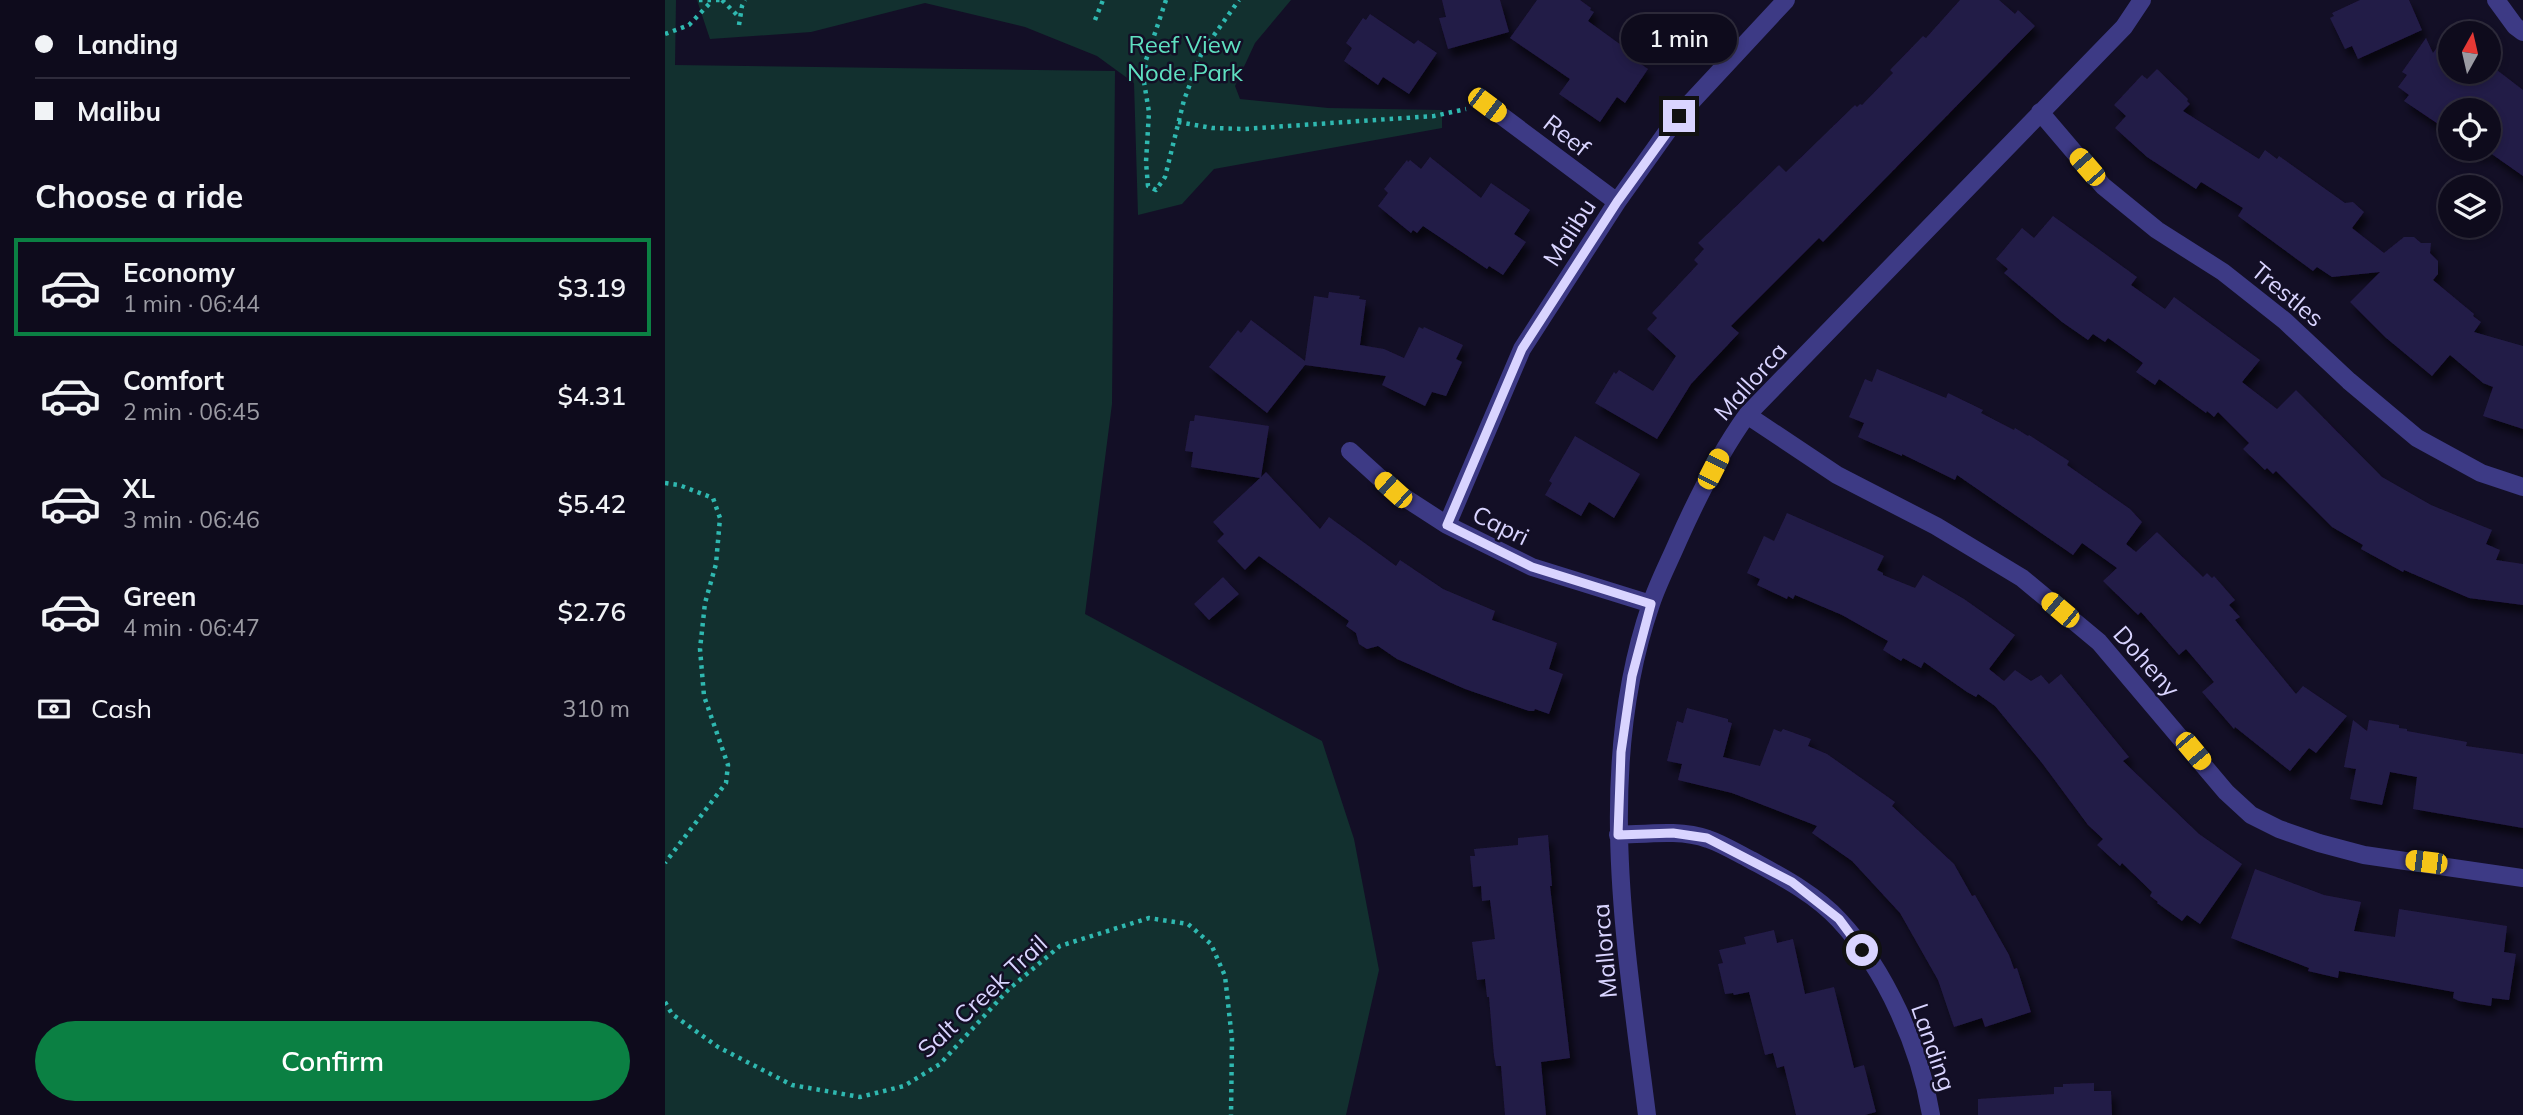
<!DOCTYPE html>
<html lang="en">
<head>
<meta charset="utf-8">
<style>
	:root { --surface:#0e0b1c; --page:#1c1929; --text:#f1f3f6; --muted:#9b9ba3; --line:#2e2b3b; --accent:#0b8043 }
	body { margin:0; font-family:Mulish,sans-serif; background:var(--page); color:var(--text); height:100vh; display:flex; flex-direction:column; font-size:26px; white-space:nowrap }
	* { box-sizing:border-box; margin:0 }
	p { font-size:23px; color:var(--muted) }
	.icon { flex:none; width:38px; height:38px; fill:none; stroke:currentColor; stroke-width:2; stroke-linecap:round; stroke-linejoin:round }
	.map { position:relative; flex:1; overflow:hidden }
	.side { display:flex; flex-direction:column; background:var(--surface); width:665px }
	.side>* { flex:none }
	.top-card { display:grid; align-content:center; height:154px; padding:0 35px; background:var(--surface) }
	.needle { width:46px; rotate:8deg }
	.fabs { position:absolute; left:1773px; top:21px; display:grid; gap:14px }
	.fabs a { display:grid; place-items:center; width:63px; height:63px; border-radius:50%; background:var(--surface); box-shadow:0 4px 10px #0003,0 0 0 2px var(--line); font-size:35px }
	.end { position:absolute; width:32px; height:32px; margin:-16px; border:9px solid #d9d4ff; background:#111; box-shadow:0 0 0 4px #111 }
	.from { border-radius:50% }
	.bubble { position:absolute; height:49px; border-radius:24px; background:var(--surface); box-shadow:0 4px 10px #0003,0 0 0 2px var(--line); font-size:23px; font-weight:600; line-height:49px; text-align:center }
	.car { position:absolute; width:21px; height:42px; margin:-21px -10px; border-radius:9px; box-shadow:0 0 5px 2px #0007; background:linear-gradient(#f5c518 24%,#345 0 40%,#f5c518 0 76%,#345 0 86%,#f5c518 0) }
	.top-card b { display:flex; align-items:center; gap:24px; height:66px; font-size:26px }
	.top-card b+b { border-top:2px solid var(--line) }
	.top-card i { width:18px; height:18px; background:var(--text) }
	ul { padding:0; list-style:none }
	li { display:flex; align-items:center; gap:21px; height:98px; margin:0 14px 10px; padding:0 21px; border:4px solid transparent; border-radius:0px }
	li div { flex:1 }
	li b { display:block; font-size:26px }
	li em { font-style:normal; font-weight:600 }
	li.active { border-color:var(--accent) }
	li>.icon { width:63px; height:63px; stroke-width:1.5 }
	h2 { padding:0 35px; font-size:32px; line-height:84px }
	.pay { display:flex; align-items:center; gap:18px; height:77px; padding:0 35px; font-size:26px }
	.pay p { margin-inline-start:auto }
	.button { display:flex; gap:14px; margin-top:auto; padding:14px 35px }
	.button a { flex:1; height:80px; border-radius:42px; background:var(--accent); color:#fff; font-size:28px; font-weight:600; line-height:80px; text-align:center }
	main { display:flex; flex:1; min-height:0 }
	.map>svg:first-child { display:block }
</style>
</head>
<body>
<main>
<section class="side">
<div class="top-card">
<b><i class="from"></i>Landing</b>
<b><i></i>Malibu</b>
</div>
<h2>Choose a ride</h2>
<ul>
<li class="active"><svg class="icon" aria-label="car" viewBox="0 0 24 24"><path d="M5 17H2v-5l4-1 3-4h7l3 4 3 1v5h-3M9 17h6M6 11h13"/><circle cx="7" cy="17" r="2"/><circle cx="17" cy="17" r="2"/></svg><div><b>Economy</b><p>1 min · 06:44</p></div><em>$3.19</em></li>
<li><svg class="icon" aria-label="car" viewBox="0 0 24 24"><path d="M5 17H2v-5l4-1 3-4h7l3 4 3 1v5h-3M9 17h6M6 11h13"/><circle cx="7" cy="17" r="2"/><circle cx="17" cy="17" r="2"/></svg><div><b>Comfort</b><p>2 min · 06:45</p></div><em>$4.31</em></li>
<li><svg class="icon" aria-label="car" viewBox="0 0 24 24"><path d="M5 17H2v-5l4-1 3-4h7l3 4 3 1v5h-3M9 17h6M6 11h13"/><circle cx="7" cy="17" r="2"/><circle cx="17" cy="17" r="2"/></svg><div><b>XL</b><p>3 min · 06:46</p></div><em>$5.42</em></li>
<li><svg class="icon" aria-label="car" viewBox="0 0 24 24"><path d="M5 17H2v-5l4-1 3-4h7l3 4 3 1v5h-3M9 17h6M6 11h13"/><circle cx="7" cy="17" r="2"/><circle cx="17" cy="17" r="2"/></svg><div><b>Green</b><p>4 min · 06:47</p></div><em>$2.76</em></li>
</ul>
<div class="pay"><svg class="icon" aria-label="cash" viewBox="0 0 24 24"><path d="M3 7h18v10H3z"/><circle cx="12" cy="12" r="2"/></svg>Cash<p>310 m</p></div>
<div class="button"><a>Confirm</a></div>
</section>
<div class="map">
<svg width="1858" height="1115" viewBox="0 0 1858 1115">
	<defs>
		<filter id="shadow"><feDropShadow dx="4.5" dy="8" stdDeviation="3.5" flood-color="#0009"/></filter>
	</defs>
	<rect width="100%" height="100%" fill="#130f26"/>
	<path fill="#12302f" d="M0 0H11L10 65 450 71 447 404 420 614 657 741 689 839 714 970 681 1115H0Z
		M32 0H626L590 43 570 86 575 99 663 108 777 110V128L549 169 517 204 473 215 469 83 432 56 360 27 260 3 146 32 45 39Z"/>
	<path fill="#241b47" filter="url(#shadow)" d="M777 0H835L844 32 783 49 774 18 781 17Z
		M872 0H915L926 8 925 10 929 12 923 21 974 58 972 61 983 69 960 103 952 97 935 122 894 94 905 79 845 38Z
		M1295 0H1334L1350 14 1353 10 1370 26 1158 242 1154 238 1066 326 1074 333 1026 384 992 439 930 403 949 372 951 374 954 370 988 391 1011 356 982 329 992 318 987 313 1033 264 1029 260 1039 249 1033 243 1114 165 1121 172 1190 105 1192 107 1195 104 1197 105 1228 73 1225 70 1258 36 1261 38Z
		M1695 0H1744L1757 30 1693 59 1687 46 1680 49 1665 18 1669 16 1667 13Z
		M705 14 749 44 753 40 772 53 744 94 718 77 713 85 679 61 687 48 681 43 698 18 701 20Z
		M1785 30V72H1825L1828 67 1858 90V176L1821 150 1817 155 1808 149H1824V110H1785V132L1739 101 1744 95 1733 87 1742 75 1737 72 1761 38 1768 53Z
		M1492 69 1523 99 1522 101 1525 104 1518 111 1594 159 1600 150 1612 159 1614 156 1680 203 1688 202 1699 212 1687 228 1719 253 1739 237H1749L1756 243H1766L1765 253 1773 261V274L1768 280 1809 314 1808 316 1816 322 1809 332 1858 346V429L1818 416 1828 387 1818 383 1785 355 1767 376 1720 337 1685 302 1715 272 1667 277 1652 267 1648 271 1573 216 1578 208 1536 182 1531 189 1482 157 1450 128 1461 116 1449 105 1477 75 1482 79Z
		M765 157 816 198 826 183 865 210 849 234 861 242 838 275 824 266 822 269 758 226 752 233 748 230 746 233 713 206 723 193 719 189 742 160 743 162 745 160 756 169Z
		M1388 216 1472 277 1466 285 1500 309 1509 297 1595 360 1577 382 1612 409 1631 390 1717 477 1766 505 1827 530 1821 544 1835 550 1831 560 1858 564V605L1804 598 1739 570 1738 572 1696 549 1698 545 1667 527 1611 471 1608 474 1602 468 1600 470 1578 449 1584 443 1553 412 1549 417 1542 411 1541 413 1494 379 1490 385 1471 372 1478 363 1443 338 1440 342 1428 334 1423 340 1397 322 1339 273 1343 269 1331 259 1357 228 1369 238Z
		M664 292 695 296 694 299 701 300 695 345 719 349 739 358 754 327 758 329 759 327 798 345 791 359 797 362 781 396 767 392 760 406 717 385 721 376 640 365 602 413 544 367 573 330 576 333 586 320 640 361 649 296 663 298Z
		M1212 369 1281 398 1283 393 1318 410 1316 413 1349 430 1350 428 1363 436 1364 435 1404 461 1402 465 1465 509 1477 522 1461 544 1471 552 1492 532 1538 577 1542 573 1547 578 1549 576 1570 600 1564 605 1575 617 1570 620 1631 694 1638 686 1682 716 1651 753 1644 748 1625 771 1570 727 1569 729 1537 692 1549 682 1521 649 1514 655 1476 612 1473 615 1438 581 1452 568 1417 543 1408 555 1292 475 1290 480 1237 454V456L1193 437 1199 423 1184 417 1200 379 1207 382Z
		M530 415 604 426 596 477 601 472 655 529 664 517 731 566 735 560 778 589 830 611 827 620 892 643 884 669 898 674 884 714 870 709 869 711H864L800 689 732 659 713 646 702 649 694 644 691 633 681 626 684 621 594 556 580 570 552 541 559 534 548 522 595 478 526 467 528 452 520 451 525 421H529Z
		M910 436 975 474 949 518 924 502 916 516 880 495 887 483 884 481Z
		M1122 513 1219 556 1212 570 1218 573V575L1250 588 1258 575 1299 599 1350 635 1324 669 1339 681 1350 670 1366 681 1376 675 1384 684 1396 674 1464 757 1458 761 1534 834 1577 864 1535 924 1522 915 1517 921 1492 903 1493 902 1485 896 1487 892 1457 863 1455 866 1432 845 1438 839 1423 825 1377 763 1330 706 1313 694 1311 697 1302 692 1259 662 1256 668 1238 658 1236 661 1218 650 1223 641 1177 615 1130 595 1128 599 1123 596 1122 599 1092 585 1095 579 1082 573 1099 536 1109 541Z
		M558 577 574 594 544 620 529 604Z
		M1022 708 1063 719V722L1067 723 1058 757 1095 766 1109 729 1116 732 1118 729 1146 739 1143 746 1162 754 1230 802 1227 806 1289 864 1307 896 1310 895 1344 955 1349 969 1352 968 1366 1012 1320 1027 1317 1018 1289 1027 1273 980 1235 913 1187 861 1147 833 1152 826 1067 793 1013 780 1017 764 1002 761 1012 721 1018 723Z
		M1688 720 1702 731 1704 720 1734 725V728L1742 729V731L1802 742 1801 746 1858 754V828L1748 809 1752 777 1725 772 1717 805 1685 799 1691 769 1679 767Z
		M883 835 887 886H885L905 1058 876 1062 881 1115H840L836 1066H831L829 1056 824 997H822L820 979 812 980 807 942 830 939 825 900 817 901 816 886 808 887 805 856H810L809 849 853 845V838Z
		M1590 869 1659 895 1696 902 1689 931 1730 937 1734 909 1842 926 1839 952 1851 954 1844 1000 1827 998 1826 1006 1794 1001 1788 998 1789 992 1674 971 1673 978 1643 971 1644 968 1566 938Z
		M1109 930 1112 943 1128 939 1140 994 1169 987 1189 1068 1199 1065 1211 1112 1200 1115H1131L1119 1066 1112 1068 1108 1053 1100 1055 1084 992 1069 995 1068 993 1060 994 1053 964 1058 963 1054 950 1081 944 1079 937Z
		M1429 1083V1091H1446L1447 1115H1313V1099L1389 1094V1087H1398V1084Z"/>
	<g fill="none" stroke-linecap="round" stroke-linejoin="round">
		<path stroke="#2fb8b0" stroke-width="4.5" stroke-dasharray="3.5 5" stroke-linecap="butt" d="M34 0H57
			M57 0 75 18
			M501 0 481 60 479 82 484 112 481 162 483 186 491 190 500 177 519 100 537 52 574 0
			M430 20 438 0
			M74 25 77 6 80 0
			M0 34 24 25 46 2
			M513 122 547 128 579 129 769 116 801 109
			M0 483 14 485 48 498 55 518 51 564 40 603 35 649 39 696 63 765 61 783 0 863
			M0 1002 7 1014 53 1047 127 1085 195 1097 239 1086 275 1064 344 989 395 946 484 918 523 924 546 944 560 976 567 1039 566 1115"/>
		<path stroke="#3d3a85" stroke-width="18" d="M1831 0 1850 26 1858 32
			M822 105 952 202
			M1375 112 1438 186 1492 230 1558 272 1620 321 1684 381 1752 438 1816 473 1858 487
			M1082 415 1172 475 1271 526 1357 578 1434 642 1561 792 1586 815 1614 829 1654 843 1699 855 1858 878
			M685 451 728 490 782 525 867 567 986 604
			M782 525 857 349 952 202 1014 115 1121 0
			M953 835C982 834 1016 829 1043 839 1058 844 1072 853 1086 860 1117 877 1150 894 1174 920 1221 970 1255 1048 1266 1115
			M982 1115C961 947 929 769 986 604 993 583 1004 562 1013 541 1033 496 1054 454 1082 415L1459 27 1477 0"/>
	</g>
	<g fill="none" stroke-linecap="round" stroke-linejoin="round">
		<path stroke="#d9d4ff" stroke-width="9" d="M1014 116 952 202 857 349 782 525 867 567 986 604 967 676 956 752 953 835 1008 833 1042 838 1127 882 1174 919 1197 950"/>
	</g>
	<g text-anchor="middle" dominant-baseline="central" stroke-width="5" stroke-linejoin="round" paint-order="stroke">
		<g font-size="24" fill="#5fe0c0" stroke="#130f26">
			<text x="520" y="44">Reef View<tspan x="520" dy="28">Node Park</tspan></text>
		</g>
		<g font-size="24" fill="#d9d4ff" stroke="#130f26">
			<text transform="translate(902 135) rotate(38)">Reef</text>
			<text transform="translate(904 232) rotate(-57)">Malibu</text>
			<text transform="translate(1623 294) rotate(40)">Trestles</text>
			<text transform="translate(1085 381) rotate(-48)">Mallorca</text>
			<text transform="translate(836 525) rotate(26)">Capri</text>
			<text transform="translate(1482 661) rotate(48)">Doheny</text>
			<text transform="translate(939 951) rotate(-95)">Mallorca</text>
			<text transform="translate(317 996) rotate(-43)">Salt Creek Trail</text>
			<text transform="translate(1269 1047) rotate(71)">Landing</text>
		</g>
	</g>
</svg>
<div class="fabs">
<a><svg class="needle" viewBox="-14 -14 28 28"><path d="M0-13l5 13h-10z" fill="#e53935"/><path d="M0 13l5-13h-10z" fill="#9b9ba3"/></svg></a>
<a><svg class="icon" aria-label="locate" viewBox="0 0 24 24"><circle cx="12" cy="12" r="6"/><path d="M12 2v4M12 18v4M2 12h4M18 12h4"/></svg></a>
<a><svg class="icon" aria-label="layers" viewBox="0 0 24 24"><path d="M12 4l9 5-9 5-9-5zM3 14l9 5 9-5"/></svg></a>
</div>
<i class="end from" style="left:1197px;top:950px"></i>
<i class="end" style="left:1014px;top:116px"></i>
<div class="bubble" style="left:956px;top:14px;width:116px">1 min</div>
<i class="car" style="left:822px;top:105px;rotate:127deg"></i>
<i class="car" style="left:1422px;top:167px;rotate:319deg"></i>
<i class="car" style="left:1048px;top:469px;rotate:27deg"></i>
<i class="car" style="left:728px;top:490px;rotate:312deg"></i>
<i class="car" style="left:1395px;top:610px;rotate:310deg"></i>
<i class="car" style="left:1528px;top:751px;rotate:140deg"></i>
<i class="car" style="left:1761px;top:862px;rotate:277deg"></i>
</div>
</main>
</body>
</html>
